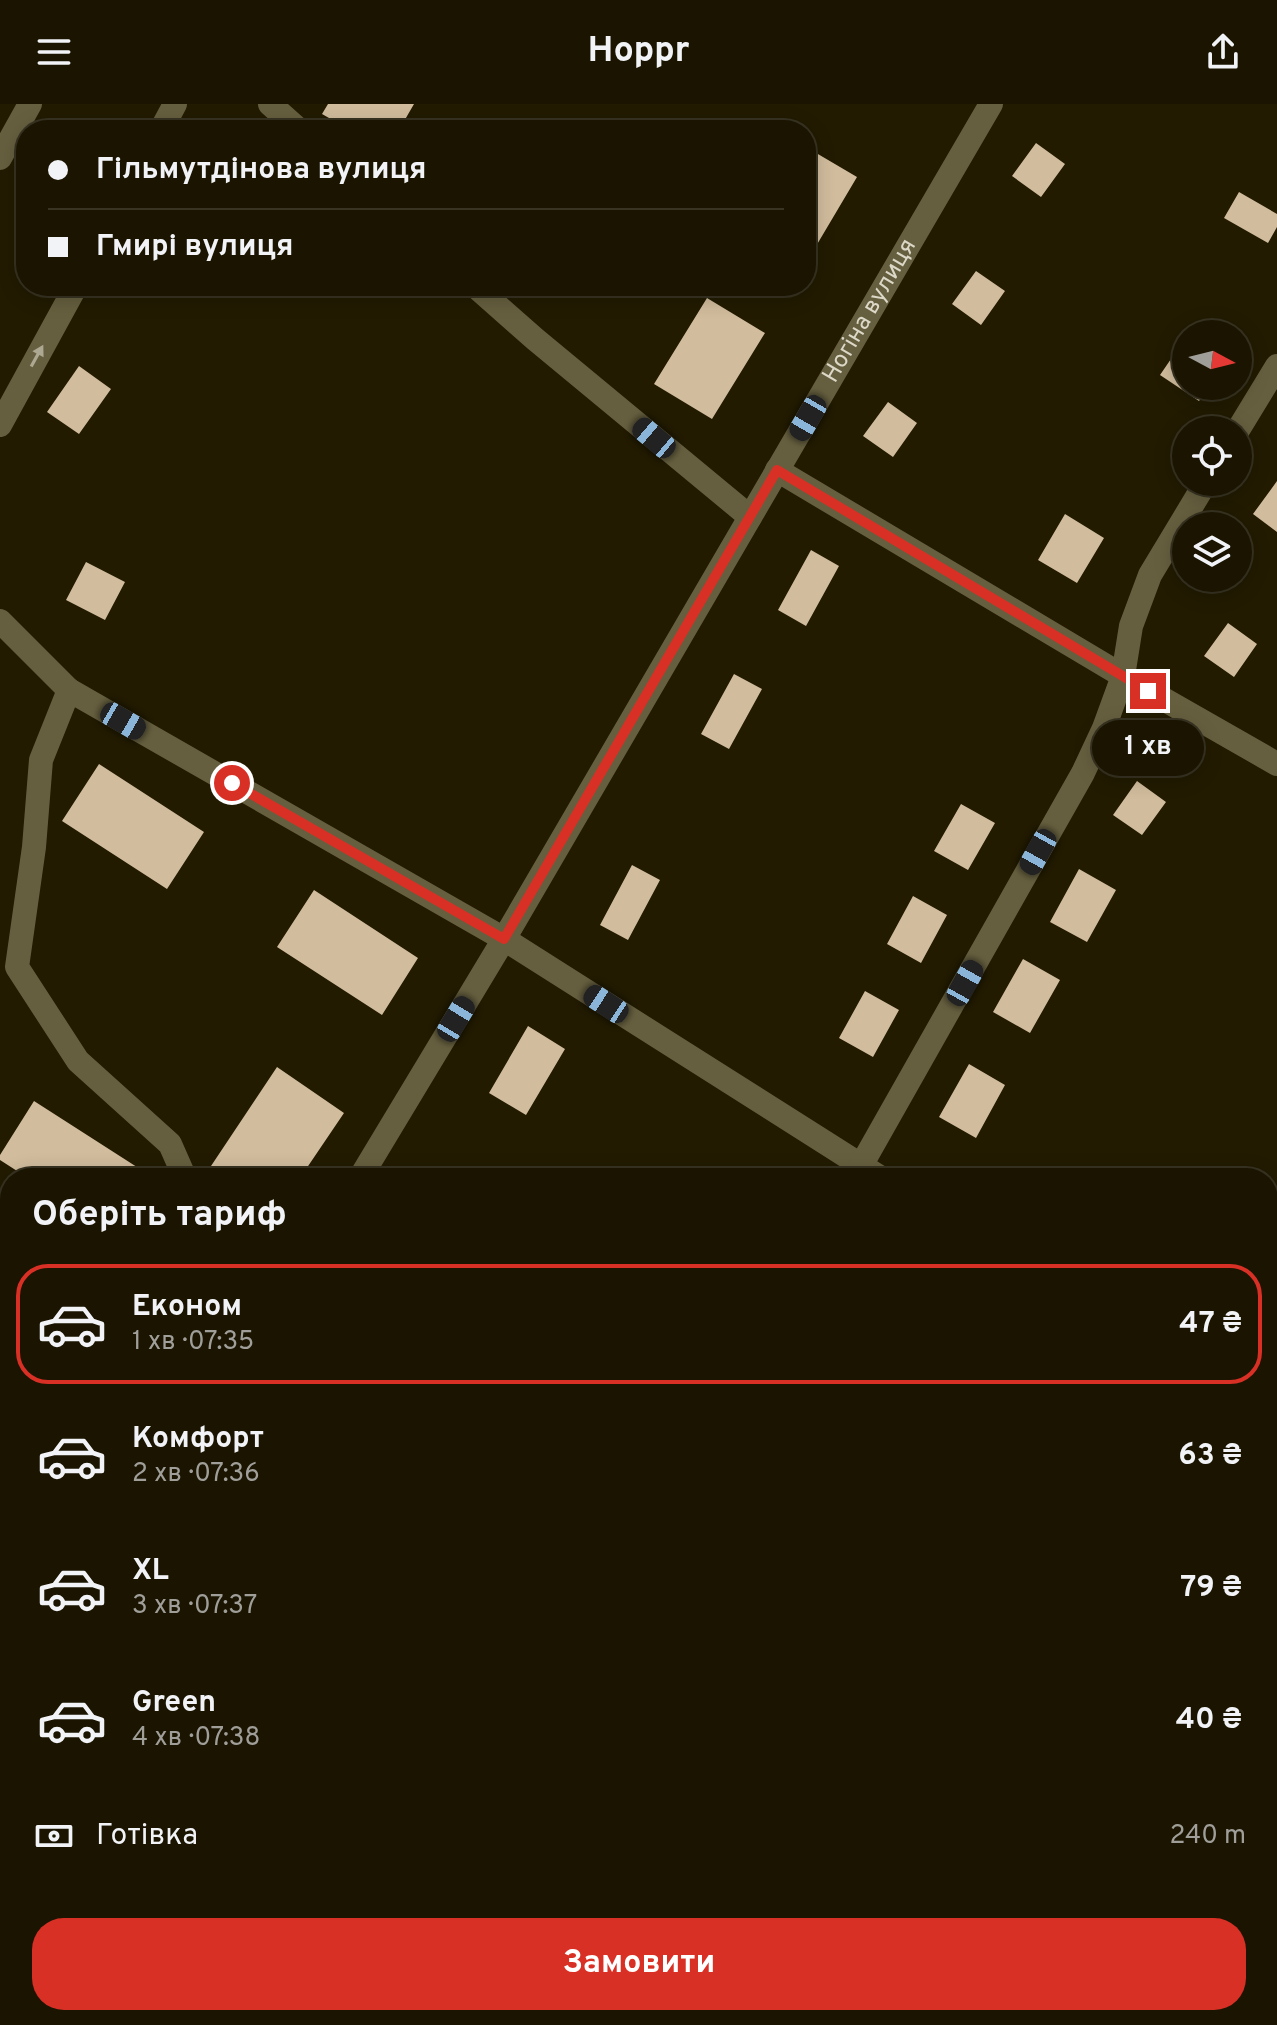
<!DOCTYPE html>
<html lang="uk">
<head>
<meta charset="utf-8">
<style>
	:root { --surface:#1a1400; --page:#231d0a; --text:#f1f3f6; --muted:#9f9e99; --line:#383322; --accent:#d93025 }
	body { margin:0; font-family:Overpass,sans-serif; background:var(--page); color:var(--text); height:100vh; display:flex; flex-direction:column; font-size:30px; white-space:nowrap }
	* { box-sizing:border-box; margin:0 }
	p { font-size:26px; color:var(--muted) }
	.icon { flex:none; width:44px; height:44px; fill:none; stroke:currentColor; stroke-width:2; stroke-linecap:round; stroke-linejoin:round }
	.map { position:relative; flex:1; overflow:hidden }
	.sheet { position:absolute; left:0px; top:1064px; width:1278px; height:858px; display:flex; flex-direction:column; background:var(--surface); border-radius:32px 32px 0 0; box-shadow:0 4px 20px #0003,0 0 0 2px var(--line) }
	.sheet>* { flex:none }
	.hud { position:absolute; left:16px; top:16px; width:800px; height:176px; border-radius:32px; box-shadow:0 4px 20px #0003,0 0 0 2px var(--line); display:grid; align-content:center; height:176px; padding:0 32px; background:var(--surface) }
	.needle { width:52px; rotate:97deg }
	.tools { position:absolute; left:1172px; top:216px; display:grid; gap:16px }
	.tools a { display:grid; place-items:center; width:80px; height:80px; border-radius:50%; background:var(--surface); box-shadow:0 4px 20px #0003,0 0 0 2px var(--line); font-size:40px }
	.end { position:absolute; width:36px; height:36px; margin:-18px; border:10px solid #d93025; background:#fff; box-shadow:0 0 0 4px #fff }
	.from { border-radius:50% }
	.bubble { position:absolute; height:56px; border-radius:28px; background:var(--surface); box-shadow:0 4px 20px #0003,0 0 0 2px var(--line); font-size:26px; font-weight:700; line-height:56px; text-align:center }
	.car { position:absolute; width:24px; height:48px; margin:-24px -12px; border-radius:10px; box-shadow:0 0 6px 2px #0007; background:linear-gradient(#222 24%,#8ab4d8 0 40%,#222 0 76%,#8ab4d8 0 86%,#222 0) }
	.hud b { display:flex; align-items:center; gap:28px; height:76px; font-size:30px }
	.hud b+b { border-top:2px solid var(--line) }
	.hud i { width:20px; height:20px; background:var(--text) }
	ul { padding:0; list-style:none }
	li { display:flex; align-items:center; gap:24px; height:120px; margin:0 16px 12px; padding:0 16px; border:4px solid transparent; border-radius:32px }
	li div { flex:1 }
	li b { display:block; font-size:30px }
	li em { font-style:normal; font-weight:700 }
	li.active { border-color:var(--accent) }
	li>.icon { width:72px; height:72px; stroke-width:1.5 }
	h2 { padding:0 32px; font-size:36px; line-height:96px }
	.pay { display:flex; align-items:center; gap:20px; height:88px; padding:0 32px; font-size:30px }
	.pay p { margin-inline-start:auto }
	.button { display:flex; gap:16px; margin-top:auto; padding:16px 32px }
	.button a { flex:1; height:92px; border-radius:32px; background:var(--accent); color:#fff; font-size:32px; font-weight:700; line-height:92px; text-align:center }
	header { display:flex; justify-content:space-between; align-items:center; height:104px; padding:0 32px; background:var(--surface); font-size:36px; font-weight:700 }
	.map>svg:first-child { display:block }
</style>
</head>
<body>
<header><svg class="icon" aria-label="menu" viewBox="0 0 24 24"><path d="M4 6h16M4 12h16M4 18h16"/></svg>Hoppr<svg class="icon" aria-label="share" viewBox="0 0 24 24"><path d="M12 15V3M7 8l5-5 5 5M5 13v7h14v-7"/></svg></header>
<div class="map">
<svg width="1277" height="1921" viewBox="0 0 1277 1921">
	<rect width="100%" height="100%" fill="#221b00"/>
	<path fill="#d1bc9d" d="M328 0H414L399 26H350L322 10Z
		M1036 39 1065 60 1041 93 1012 72Z
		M806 43 857 73 809 154 806 152Z
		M1239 88 1277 110V123L1268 139 1224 114Z
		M976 167 1005 187 981 221 952 200Z
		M707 194 765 229 712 315 654 280Z
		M1186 233V282H1210L1199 297 1160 271Z
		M79 262 111 285 79 330 47 308Z
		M888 298 917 319 893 353 863 332Z
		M1277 377V428L1253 410Z
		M1065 410 1104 434 1077 479 1038 456Z
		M811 446 839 462 806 522 778 506Z
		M86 458 125 478 105 516 66 496Z
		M1228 519 1257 540 1234 573 1204 552Z
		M734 570 762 585 729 645 701 630Z
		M99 660 204 728 167 785 62 717Z
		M1137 677 1166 698 1142 731 1113 711Z
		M961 700 995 719 968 766 934 747Z
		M632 761 660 776 628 836 600 821Z
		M1079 765 1116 786 1087 838 1050 818Z
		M314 786 418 854 382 911 277 843Z
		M913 792 947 811 921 859 887 840Z
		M1023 855 1060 876 1030 929 993 908Z
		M865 887 899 906 873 953 839 934Z
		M528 922 565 945 526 1011 489 989Z
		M969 960 1005 981 976 1034 939 1013Z
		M277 963 344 1009 300 1074H208L205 1071Z
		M34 997 140 1065 134 1074H28L0 1056V1051Z
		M0 1155 10 1161V1242L0 1236Z
		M0 1528 10 1534V1554L0 1570Z"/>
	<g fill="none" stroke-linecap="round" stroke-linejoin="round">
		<g stroke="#665f3f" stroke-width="24">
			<path d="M270 0 299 26"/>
			<path d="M161 26 175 0"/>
			<path d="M0 54 30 0"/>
			<path d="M475 182 535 235 750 413"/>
			<path d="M0 321 76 182"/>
			<path d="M1238 326 1277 262"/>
			<path d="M777 366 1123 572 1277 660"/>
			<path d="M0 517 69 586 504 835 881 1074"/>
			<path d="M69 586 41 656 34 743 17 863 78 957 170 1040 185 1074"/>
			<path id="s1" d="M360 1074 504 835 991 0"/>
			<path d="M854 1074 1083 669 1104 624 1123 572 1131 522 1150 471 1206 378"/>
			<path d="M1268 1265 1277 1270"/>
			<path d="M1268 1450 1277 1431"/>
			<path d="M0 1686 10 1669"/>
			<path d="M1268 1828 1277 1833"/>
			<path d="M283 1921 290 1912"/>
		</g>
	</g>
	<defs><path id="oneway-solid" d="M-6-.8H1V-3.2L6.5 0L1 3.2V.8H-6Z" transform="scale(2)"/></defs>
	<use fill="#ada891" href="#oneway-solid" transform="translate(37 252) rotate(-61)"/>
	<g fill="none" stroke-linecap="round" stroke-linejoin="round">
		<path stroke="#d93025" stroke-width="10" d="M232 679 504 835 777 366 1148 587"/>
	</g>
	<g text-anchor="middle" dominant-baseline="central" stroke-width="8" stroke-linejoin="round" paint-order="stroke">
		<g font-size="24" fill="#dcd8c7" stroke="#181300">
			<text stroke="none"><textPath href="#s1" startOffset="1006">Ногіна вулиця</textPath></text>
		</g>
	</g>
</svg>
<div class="tools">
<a><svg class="needle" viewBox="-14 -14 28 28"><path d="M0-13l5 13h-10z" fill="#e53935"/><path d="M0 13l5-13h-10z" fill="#9f9e99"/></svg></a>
<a><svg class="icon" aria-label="locate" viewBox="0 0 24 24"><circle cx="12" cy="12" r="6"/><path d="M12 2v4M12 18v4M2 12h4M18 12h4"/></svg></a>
<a><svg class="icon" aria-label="layers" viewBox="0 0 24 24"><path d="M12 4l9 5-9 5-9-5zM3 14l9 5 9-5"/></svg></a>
</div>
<i class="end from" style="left:232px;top:679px"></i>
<i class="end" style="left:1148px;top:587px"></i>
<div class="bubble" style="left:1092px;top:616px;width:112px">1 хв</div>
<i class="car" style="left:808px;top:314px;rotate:210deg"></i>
<i class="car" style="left:654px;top:334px;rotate:310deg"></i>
<i class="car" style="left:123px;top:617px;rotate:120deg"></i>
<i class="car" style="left:1038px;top:748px;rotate:209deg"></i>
<i class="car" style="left:965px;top:879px;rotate:29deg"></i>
<i class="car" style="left:606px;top:900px;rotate:303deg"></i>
<i class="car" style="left:456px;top:915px;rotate:31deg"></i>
<div class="hud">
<b><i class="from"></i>Гільмутдінова вулиця</b>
<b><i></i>Гмирі вулиця</b>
</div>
<section class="sheet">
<h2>Оберіть тариф</h2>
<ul>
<li class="active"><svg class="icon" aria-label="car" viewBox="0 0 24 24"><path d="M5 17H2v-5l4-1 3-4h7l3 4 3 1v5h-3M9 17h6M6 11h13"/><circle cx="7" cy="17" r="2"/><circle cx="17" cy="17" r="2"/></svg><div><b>Економ</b><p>1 хв · 07:35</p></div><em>47 ₴</em></li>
<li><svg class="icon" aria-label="car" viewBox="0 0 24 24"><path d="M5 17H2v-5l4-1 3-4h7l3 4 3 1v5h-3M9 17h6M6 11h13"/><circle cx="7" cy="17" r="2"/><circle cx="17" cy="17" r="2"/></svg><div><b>Комфорт</b><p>2 хв · 07:36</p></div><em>63 ₴</em></li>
<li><svg class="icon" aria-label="car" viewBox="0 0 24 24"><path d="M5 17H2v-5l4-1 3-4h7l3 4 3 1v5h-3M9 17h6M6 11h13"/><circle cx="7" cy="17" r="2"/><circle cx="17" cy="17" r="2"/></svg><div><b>XL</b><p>3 хв · 07:37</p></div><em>79 ₴</em></li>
<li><svg class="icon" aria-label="car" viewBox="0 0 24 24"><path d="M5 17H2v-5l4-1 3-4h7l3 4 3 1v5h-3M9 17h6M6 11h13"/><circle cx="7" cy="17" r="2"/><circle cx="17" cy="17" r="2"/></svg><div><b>Green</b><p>4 хв · 07:38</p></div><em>40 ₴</em></li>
</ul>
<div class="pay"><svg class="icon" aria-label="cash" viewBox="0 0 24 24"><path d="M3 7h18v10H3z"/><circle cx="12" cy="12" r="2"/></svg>Готівка<p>240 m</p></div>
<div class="button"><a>Замовити</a></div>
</section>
</div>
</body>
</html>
